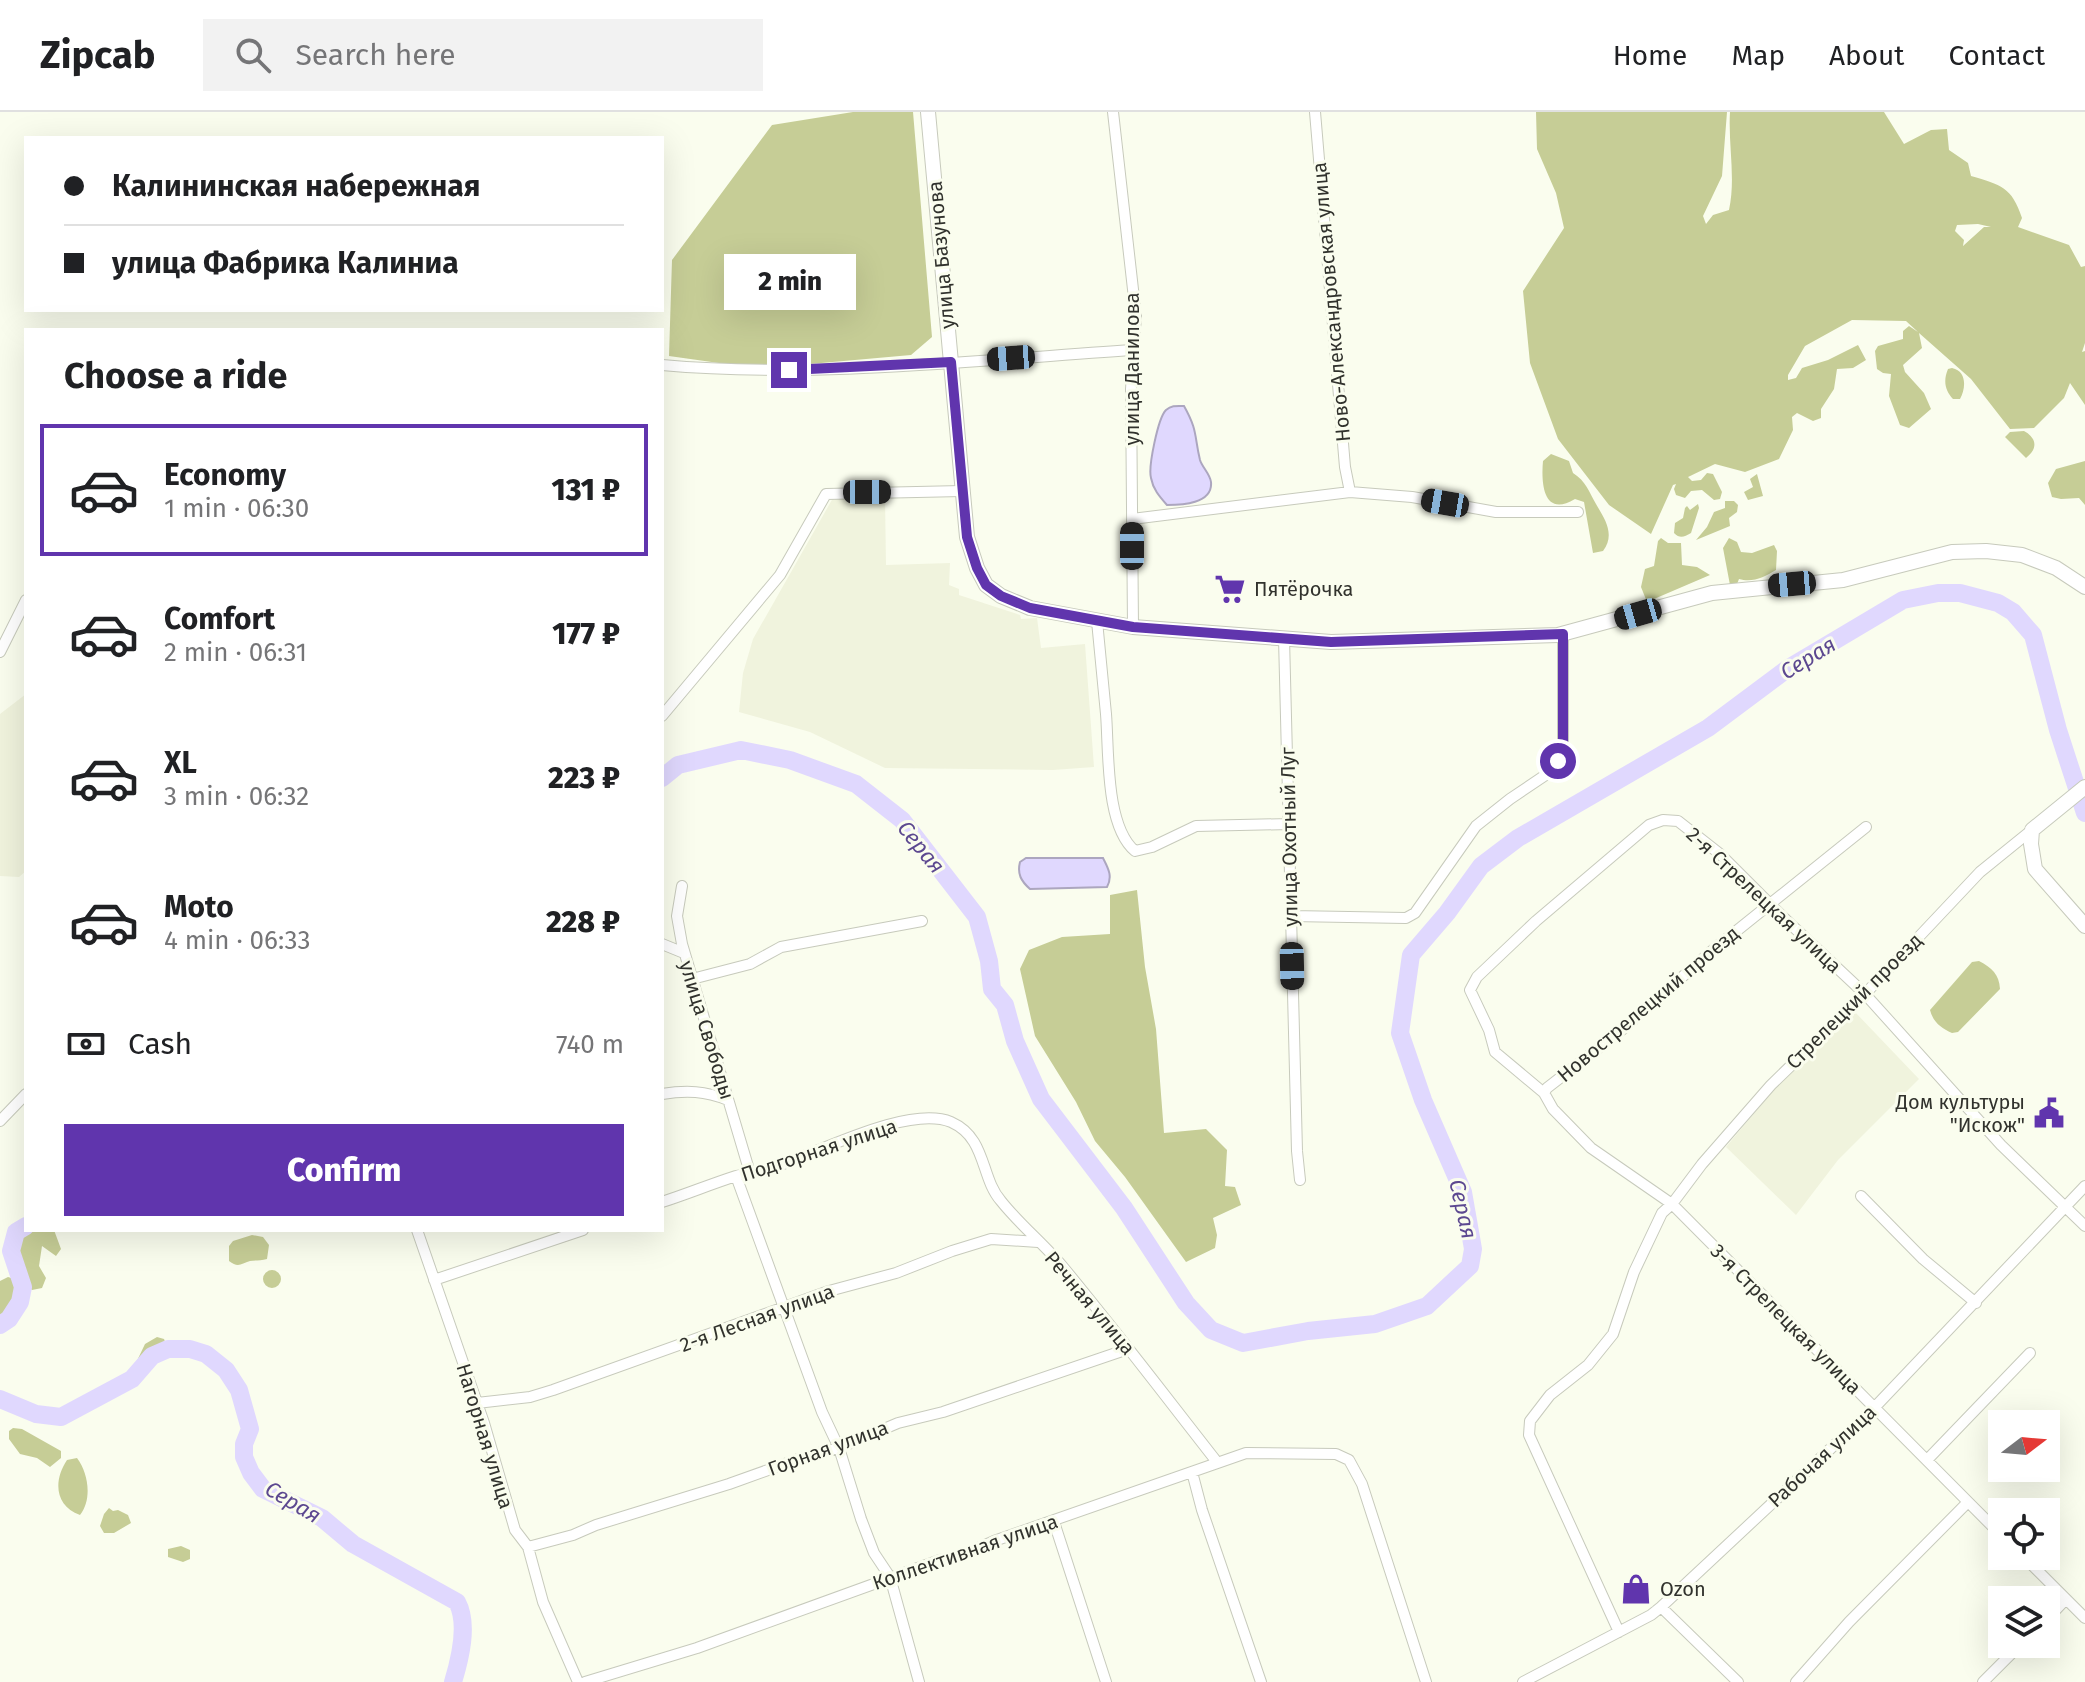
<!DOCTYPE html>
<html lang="en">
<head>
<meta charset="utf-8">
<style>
	:root { --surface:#fff; --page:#f2f2f2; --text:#202124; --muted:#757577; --line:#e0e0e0; --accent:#6035ad }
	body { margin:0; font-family:"Fira Sans",sans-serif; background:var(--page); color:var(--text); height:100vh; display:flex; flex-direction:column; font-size:30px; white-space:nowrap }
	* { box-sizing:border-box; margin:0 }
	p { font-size:26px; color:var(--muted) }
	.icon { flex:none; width:44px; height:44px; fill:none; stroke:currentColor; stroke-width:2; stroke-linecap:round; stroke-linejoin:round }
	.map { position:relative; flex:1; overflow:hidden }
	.panel { position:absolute; left:24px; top:216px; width:640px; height:904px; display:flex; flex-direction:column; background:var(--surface); border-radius:0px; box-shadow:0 8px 32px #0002 }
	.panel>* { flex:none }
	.hud { position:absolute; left:24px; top:24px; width:640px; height:176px; border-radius:0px; box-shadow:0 8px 32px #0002; display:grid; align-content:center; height:176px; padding:0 40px; background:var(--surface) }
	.needle { width:52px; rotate:74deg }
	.controls { position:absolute; left:1988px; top:1298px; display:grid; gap:16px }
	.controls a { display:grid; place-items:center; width:72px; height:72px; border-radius:0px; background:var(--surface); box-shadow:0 8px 32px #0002; font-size:40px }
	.end { position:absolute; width:36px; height:36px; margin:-18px; border:10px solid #6035ad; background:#fff; box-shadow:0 0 0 4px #fff }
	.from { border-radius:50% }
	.bubble { position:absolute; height:56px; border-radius:0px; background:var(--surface); box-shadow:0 8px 32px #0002; font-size:26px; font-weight:800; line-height:56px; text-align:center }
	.car { position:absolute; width:24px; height:48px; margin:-24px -12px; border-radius:10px; box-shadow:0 0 6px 2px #0007; background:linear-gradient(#222 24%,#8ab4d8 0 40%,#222 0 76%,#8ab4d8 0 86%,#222 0) }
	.hud b { display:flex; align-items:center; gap:28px; height:76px; font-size:30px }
	.hud b+b { border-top:2px solid var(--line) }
	.hud i { width:20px; height:20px; background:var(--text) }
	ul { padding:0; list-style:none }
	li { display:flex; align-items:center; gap:24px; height:132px; margin:0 16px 12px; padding:0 24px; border:4px solid transparent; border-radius:0px }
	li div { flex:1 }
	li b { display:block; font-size:30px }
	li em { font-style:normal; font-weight:800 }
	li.current { border-color:var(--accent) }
	li>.icon { width:72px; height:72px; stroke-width:1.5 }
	h2 { padding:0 40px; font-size:36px; line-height:96px }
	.pay { display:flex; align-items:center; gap:20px; height:88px; padding:0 40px; font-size:30px }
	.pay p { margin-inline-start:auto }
	.action { display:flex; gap:16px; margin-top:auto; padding:16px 40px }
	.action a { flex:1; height:92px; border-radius:0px; background:var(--accent); color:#fff; font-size:32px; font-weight:800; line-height:92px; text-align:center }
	header { display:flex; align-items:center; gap:48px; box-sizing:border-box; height:112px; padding:0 40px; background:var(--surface); border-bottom:2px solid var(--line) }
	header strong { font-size:38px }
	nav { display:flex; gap:44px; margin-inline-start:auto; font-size:28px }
	.search { width:560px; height:72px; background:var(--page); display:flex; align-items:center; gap:20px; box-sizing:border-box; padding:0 28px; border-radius:0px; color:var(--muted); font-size:30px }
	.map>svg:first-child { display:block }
</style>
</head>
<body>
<header>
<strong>Zipcab</strong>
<div class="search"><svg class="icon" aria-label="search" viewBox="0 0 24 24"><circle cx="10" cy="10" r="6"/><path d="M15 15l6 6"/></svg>Search here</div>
<nav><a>Home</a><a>Map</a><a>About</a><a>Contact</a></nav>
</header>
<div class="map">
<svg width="2085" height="1570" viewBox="0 0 2085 1570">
	<rect width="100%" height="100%" fill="#fafdee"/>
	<path fill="#f0f3dd" d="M833 386H885L886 453 950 451 949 473 959 477V483L1020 503 1021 507 1037 506 1041 536 1085 532 1094 655 1053 658 885 656 810 620 739 600 743 561 753 527Z
		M26 582V759L19 765 0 764V602Z
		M1855 900 1919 967 1838 1048 1796 1103 1726 1035 1777 974Z"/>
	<path fill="#c6cd96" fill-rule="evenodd" d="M853 0H913L932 225 911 243 810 252 740 254 669 244 672 148 772 13Z
		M1536 0H1727L1722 64 1703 104 1706 112 1713 103 1729 98C1736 66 1728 33 1730 0H1884L1904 32 1931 18 1947 17 1949 38 1968 51 1971 64C2001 73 2012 75 2022 106L2018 115 2069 133 2081 155 2085 154V231L2082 240 2085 239V293L2070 271 2064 286 2034 316 2010 317 1971 267 1919 221 1922 236 1903 253 1905 260 1924 281 1931 297 1909 316 1900 313 1889 284 1891 262 1883 261 1877 257 1875 239 1878 234 1903 227V219L1909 214 1918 220 1906 209 1852 208 1805 234 1788 263V268L1796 266 1802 256 1828 248 1858 233 1866 248 1853 256 1837 257 1834 277 1821 297V306L1813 309 1797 301 1792 305 1793 318 1779 347 1745 360 1715 352 1688 365 1692 369 1701 368 1707 361 1713 362 1722 380 1720 387 1714 388 1702 378 1691 379 1685 386 1676 383 1674 377 1676 372 1673 373 1651 422 1609 393 1558 327 1530 251 1523 179 1564 116 1556 81 1537 37ZM1978 112 1991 115H1984L1963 134 1964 128 1955 119 1957 113Z
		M1952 256C1967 259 1966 276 1960 287H1953C1945 278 1943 269 1948 257Z
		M2024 319C2037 326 2038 337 2026 346L2005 325 2010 320Z
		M1551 342 1569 349 1573 361C1586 369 1589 380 1596 392 1604 406 1616 422 1603 439L1593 441 1584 390 1575 387C1543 406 1541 371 1543 349Z
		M2085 349V393L2079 386 2061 387 2052 385 2048 371 2056 357Z
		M1757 362 1763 384 1748 388 1744 380 1753 375 1750 367Z
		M1725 389H1734L1738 393 1737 400 1729 406 1730 414 1696 428 1707 415 1714 400 1725 396Z
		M1698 392 1699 396 1691 421C1684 425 1680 427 1674 421L1675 411 1683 406 1685 396 1687 394 1690 398Z
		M1661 426 1668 431H1681L1682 453 1697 455 1710 463 1647 490 1641 475 1645 457 1654 454 1658 429Z
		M1729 426 1737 430 1741 440 1752 441 1774 433 1777 439 1776 458C1764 465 1753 471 1739 467L1737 472 1730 473 1723 436Z
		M1137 778 1145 855 1156 917 1164 1021 1206 1017 1227 1038 1225 1074 1235 1075 1241 1093 1213 1106 1217 1123 1215 1136 1186 1150 1125 1065 1095 1029 1076 990 1035 924 1020 857 1029 838 1062 825 1110 822V783Z
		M1979 849C1992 856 1999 862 2000 877L1958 920 1952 921C1941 916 1933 910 1930 898L1972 850Z
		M27 1118H54L61 1137 56 1144 42 1134 39 1154 46 1166 42 1176 32 1178 22 1168 20 1145H12L10 1136 12 1130 23 1126Z
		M252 1123 263 1125 269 1133 267 1147C261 1149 255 1148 250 1149 241 1152 238 1156 229 1149V1134L233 1129Z
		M263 1167a9 9 0 1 1 18 0a9 9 0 1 1-18 0Z
		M8 1165 18 1168 19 1177 12 1200 7 1202 0 1213V1169Z
		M157 1225 164 1227 166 1232 149 1258 143 1261 135 1253 145 1232Z
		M13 1316 22 1317 61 1339V1346L50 1355 37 1346 20 1342 9 1327V1319Z
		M77 1346C89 1362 92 1388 80 1403 55 1394 53 1369 67 1348Z
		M109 1396 113 1399 118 1398 128 1403 131 1411 114 1421H104L100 1414 104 1402Z
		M181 1434 190 1438V1447L183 1450 168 1445V1437Z"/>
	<path fill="#e0d8fe" stroke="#aca6bf" stroke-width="2" d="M1184 294C1198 319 1194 323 1200 348 1202 355 1210 362 1211 370 1213 392 1181 393 1167 393 1159 384 1153 377 1151 366 1148 355 1158 306 1166 298 1172 293 1177 294 1184 294Z
		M1026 746H1103C1108 756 1113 764 1107 775L1030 777C1021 769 1017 762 1020 750Z"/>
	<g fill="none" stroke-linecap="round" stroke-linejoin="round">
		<path stroke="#e0d8fe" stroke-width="18" d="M662 666 678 653 741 638 790 648 856 672 902 708 977 805 989 849 992 877 1005 893 1015 929 1041 987 1124 1096 1186 1191 1211 1218 1243 1231 1308 1219 1375 1212 1427 1194 1470 1154 1473 1137 1463 1080 1423 988 1400 921 1411 843 1447 801 1481 754 1518 726 1708 616 1787 557 1903 488 1938 481H1960L1998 491 2013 500 2033 523 2058 618 2085 701
			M0 1213 9 1207 20 1190 23 1175 11 1139 16 1120 26 1114
			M0 1287 36 1302 61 1305 132 1267 152 1244 168 1237H190L206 1242 226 1258 239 1278 250 1317 244 1332V1345L251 1361 263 1377 322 1406 353 1432 457 1490C469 1512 460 1547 453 1570"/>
		<g stroke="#c7cabc" stroke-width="12">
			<path id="street" d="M1113 0 1136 204 1131 277 1133 515
				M1315 0 1345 355 1350 380
				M662 253C818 267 977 248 1133 238
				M1132 407 1350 380 1412 385 1496 400H1578
				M1097 509C1100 540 1103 571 1106 602 1109 638 1105 714 1135 739L1152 735 1196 714 1289 712
				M1284 526 1297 1039 1300 1068
				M0 540 26 488
				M662 604 780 463 826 382 962 379
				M682 774 677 804 682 832 750 1061
				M1291 804 1406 806 1415 801 1476 714 1510 687 1553 658 1558 649 1563 634V522
				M662 832 684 841
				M692 867 750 852 781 835 922 809
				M1544 981 1547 976 1623 917 1714 837 1866 715
				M662 982C687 978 705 979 728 988
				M0 1009 26 982
				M736 1064 822 1300 839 1336 861 1407 874 1441 890 1465 919 1570
				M1861 1084 1923 1147 1976 1191
				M662 1090C687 1082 711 1072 736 1064 748 1061 760 1060 772 1056 814 1043 908 992 951 1010 987 1026 980 1065 1001 1089 1020 1113 1044 1132 1063 1155 1116 1219 1166 1285 1217 1350
				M417 1118 484 1311 515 1418 528 1435 543 1490 578 1570
				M434 1168 583 1118
				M477 1291 530 1285 553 1278 829 1179 896 1161 952 1139 991 1127 1038 1130
				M1927 1348 2030 1241
				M1192 1360 1202 1398 1261 1570
				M1054 1410 1106 1570
				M2002 1424 1672 1092 1591 1036 1553 997 1544 981 1495 940 1489 918 1470 878 1477 865 1536 809 1649 713 1663 708 1678 709 1720 742 1785 807 1865 882 2001 1033 2085 1114
				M528 1435 573 1423 596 1413 729 1372 810 1343 839 1336 898 1311 943 1300 1128 1237
				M2023 1444 2085 1506
				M1661 1495 1738 1570
				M2046 1508 2066 1487
				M1619 1520 1529 1323 1530 1309 1550 1283 1588 1253 1613 1222 1634 1160 1662 1101 1672 1092 1702 1052 1771 973 1865 882 1980 760 2032 718
				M585 1570 697 1536 940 1448 958 1445 994 1429 1246 1341 1336 1342 1349 1348 1362 1372 1426 1570
				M1523 1570 1651 1503 1661 1495 1874 1296 2085 1074
				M1796 1570 1849 1510 1968 1390
				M1983 1570 2021 1532"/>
		</g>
		<g stroke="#c7cabc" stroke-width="16">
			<path id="secondary" d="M928 0 967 425 977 456 986 473 1001 484 1030 496 1133 515 1331 530 1558 523 1712 481 1843 468 1952 440 1986 439 2022 443 2056 456 2085 475
				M2085 675 2032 718 2031 732 2035 757 2085 814"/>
		</g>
		<use href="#street" stroke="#fff" stroke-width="10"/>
		<use href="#secondary" stroke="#fff" stroke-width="14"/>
	</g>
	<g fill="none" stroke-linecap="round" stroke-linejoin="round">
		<path stroke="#6035ad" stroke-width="10" d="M789 258 951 250 967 425 977 456 986 473 1001 484 1030 496 1133 515 1331 530 1563 522V634L1558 649"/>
	</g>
	<defs>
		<g id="supermarket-bare" transform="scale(2.4)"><path d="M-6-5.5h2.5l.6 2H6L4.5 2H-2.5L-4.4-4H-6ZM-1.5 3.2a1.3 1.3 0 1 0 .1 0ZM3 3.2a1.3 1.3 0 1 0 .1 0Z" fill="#6035ad" stroke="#fafdee" stroke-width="2.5" paint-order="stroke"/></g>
		<g id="civic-bare" transform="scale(2.4)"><path d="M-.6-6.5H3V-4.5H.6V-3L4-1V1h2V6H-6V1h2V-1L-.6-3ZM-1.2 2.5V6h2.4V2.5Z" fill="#6035ad" stroke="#fafdee" stroke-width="2.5" paint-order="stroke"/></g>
		<g id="shop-bare" transform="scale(2.4)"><path d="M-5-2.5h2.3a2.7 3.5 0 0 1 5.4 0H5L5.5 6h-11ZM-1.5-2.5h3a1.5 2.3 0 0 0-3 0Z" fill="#6035ad" stroke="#fafdee" stroke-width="2.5" paint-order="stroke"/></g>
	</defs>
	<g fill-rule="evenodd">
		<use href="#supermarket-bare" x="1230" y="477"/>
		<use href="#civic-bare" x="2049" y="1001"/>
		<use href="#shop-bare" x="1636" y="1477"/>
	</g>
	<g text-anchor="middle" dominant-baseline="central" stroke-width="6" stroke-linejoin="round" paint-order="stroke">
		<g font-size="20" fill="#31322d" stroke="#fafdee">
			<text transform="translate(941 143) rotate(-95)">улица Базунова</text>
			<text transform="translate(1331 190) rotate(-95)">Ново-Александровская улица</text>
			<text transform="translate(1132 257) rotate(-90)">улица Данилова</text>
			<text transform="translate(1289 725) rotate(-91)">улица Охотный Луг</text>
			<text transform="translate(1764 788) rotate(43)">2-я Стрелецкая улица</text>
			<text transform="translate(1854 889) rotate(-45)">Стрелецкий проезд</text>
			<text transform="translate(1648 892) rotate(-40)">Новострелецкий проезд</text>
			<text transform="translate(707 918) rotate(73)">улица Свободы</text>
			<text transform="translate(819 1038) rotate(-18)">Подгорная улица</text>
			<text transform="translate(1090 1191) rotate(50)">Речная улица</text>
			<text transform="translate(757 1206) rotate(-20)">2-я Лесная улица</text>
			<text transform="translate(1786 1207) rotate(45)">3-я Стрелецкая улица</text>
			<text transform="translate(485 1324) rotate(73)">Нагорная улица</text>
			<text transform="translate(828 1336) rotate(-20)">Горная улица</text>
			<text transform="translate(1822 1344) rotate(-43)">Рабочая улица</text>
			<text transform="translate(965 1440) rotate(-19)">Коллективная улица</text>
		</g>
		<g font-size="20" fill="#31322d" stroke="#fafdee" text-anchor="start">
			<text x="1254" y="477">Пятёрочка</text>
			<text x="2025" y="990" text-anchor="end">Дом культуры<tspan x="2025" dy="23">"Искож"</tspan></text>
			<text x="1660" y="1477">Ozon</text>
		</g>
		<g font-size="22" font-style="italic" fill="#5c4890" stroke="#fafdee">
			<text transform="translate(1808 546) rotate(-32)">Серая</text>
			<text transform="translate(921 735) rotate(51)">Серая</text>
			<text transform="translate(1463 1097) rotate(77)">Серая</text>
			<text transform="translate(293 1390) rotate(31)">Серая</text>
		</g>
	</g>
</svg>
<div class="controls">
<a><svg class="needle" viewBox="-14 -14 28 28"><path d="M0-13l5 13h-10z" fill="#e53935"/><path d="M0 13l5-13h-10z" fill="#757577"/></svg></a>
<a><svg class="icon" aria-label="locate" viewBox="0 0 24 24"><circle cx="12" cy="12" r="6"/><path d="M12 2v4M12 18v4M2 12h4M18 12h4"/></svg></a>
<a><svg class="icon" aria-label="layers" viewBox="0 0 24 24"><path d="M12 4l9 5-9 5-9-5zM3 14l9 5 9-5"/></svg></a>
</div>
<i class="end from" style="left:1558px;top:649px"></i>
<i class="end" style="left:789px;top:258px"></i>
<div class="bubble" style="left:724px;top:142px;width:132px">2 min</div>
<i class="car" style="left:1011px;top:246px;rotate:266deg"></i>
<i class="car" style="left:867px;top:380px;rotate:90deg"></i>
<i class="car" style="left:1445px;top:391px;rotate:280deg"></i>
<i class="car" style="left:1132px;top:434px;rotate:0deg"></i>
<i class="car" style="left:1792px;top:472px;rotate:265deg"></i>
<i class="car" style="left:1638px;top:502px;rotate:254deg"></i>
<i class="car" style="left:1292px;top:854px;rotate:179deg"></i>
<div class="hud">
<b><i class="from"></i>Калининская набережная</b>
<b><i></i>улица Фабрика Калиниа</b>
</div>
<section class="panel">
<h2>Choose a ride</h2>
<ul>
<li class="current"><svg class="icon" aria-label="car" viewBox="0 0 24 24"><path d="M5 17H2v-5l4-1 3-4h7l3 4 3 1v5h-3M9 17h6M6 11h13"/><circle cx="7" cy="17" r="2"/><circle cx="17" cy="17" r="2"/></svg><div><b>Economy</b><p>1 min · 06:30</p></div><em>131 ₽</em></li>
<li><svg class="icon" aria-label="car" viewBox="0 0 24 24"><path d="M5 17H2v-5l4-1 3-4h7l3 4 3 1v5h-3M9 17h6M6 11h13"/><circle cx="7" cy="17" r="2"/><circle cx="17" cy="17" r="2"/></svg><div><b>Comfort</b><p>2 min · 06:31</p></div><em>177 ₽</em></li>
<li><svg class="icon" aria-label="car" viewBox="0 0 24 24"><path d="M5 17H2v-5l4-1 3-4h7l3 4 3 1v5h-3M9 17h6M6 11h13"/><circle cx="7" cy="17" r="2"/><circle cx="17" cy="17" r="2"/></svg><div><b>XL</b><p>3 min · 06:32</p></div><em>223 ₽</em></li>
<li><svg class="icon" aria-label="car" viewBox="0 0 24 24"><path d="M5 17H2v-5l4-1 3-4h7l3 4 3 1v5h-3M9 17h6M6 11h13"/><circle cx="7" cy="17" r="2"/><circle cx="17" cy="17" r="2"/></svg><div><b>Moto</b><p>4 min · 06:33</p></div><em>228 ₽</em></li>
</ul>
<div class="pay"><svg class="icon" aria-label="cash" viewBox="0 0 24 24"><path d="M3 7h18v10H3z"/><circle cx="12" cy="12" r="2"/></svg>Cash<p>740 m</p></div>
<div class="action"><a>Confirm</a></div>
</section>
</div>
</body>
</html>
